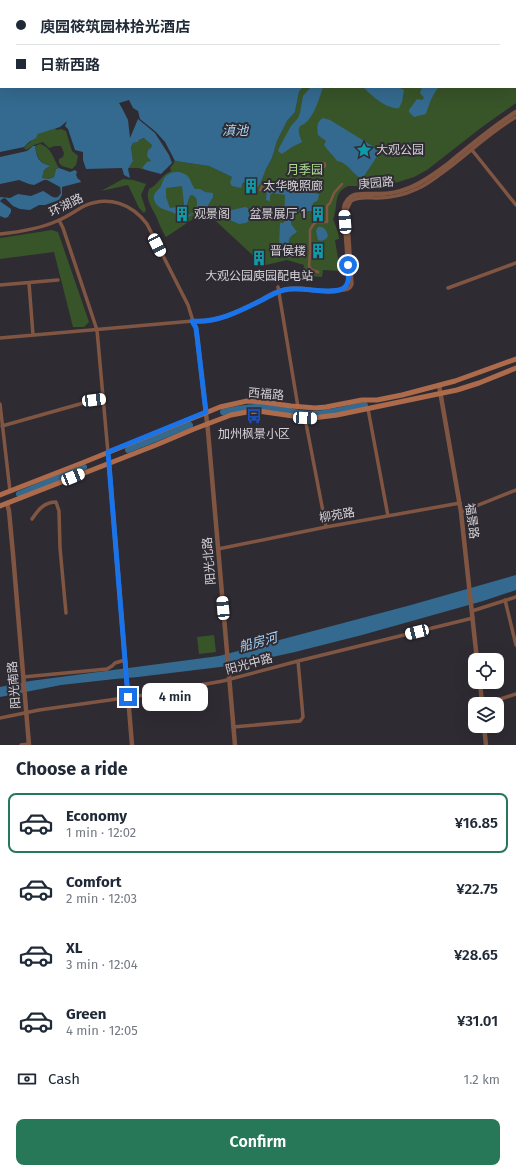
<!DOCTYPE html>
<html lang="en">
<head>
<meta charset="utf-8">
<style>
	:root { --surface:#fff; --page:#f6f6f7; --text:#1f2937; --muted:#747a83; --line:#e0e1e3; --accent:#267859 }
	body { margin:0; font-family:"Fira Sans","Noto Sans SC",sans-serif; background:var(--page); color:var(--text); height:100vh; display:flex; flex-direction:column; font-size:15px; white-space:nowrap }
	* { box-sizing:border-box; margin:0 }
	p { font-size:13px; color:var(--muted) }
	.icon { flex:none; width:22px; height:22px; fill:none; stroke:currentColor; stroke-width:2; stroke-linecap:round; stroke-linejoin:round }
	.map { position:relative; height:745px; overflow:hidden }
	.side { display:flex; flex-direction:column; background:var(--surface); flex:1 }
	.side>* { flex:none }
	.top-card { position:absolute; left:0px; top:0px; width:516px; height:88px; box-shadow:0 4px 16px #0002; display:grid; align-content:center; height:88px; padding:0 16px; background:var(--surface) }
	.buttons { position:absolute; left:468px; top:653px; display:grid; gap:8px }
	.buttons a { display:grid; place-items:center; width:36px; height:36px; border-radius:8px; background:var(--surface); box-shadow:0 4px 16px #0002; font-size:20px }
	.end { position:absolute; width:18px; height:18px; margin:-9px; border:5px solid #1a73e8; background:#fff; box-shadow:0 0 0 2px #fff }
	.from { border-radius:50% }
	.bubble { position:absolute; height:28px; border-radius:8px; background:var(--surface); box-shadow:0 4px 16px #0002; font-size:13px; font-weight:600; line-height:28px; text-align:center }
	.car { position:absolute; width:12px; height:24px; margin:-12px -6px; border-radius:5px; box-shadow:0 0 3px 1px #0007; background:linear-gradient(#fff 24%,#345 0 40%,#fff 0 76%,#345 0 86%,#fff 0) }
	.top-card b { display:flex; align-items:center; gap:14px; height:38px; font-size:15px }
	.top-card b+b { border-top:1px solid var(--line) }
	.top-card i { width:10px; height:10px; background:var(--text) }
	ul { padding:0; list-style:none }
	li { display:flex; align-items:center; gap:12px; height:60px; margin:0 8px 6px; padding:0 8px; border:2px solid transparent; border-radius:8px }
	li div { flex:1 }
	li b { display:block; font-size:15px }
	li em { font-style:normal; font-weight:600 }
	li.current { border-color:var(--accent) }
	li>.icon { width:36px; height:36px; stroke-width:1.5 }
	h2 { padding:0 16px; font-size:18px; line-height:48px }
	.pay { display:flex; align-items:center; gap:10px; height:44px; padding:0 16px; font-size:15px }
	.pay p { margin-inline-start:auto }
	.cta { display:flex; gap:8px; margin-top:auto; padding:8px 16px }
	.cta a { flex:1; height:46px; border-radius:8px; background:var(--accent); color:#fff; font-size:16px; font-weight:600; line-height:46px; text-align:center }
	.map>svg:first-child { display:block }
</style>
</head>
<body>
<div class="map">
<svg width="516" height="745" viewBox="0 0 516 745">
	<rect width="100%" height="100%" fill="#2f2b33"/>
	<path fill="#385429" d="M515 12 516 13V103L482 127 427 170 414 177 386 186H348C332 193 339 206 333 219L338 232 339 239 335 240 340 271 323 270 322 277 309 276V274L303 272 304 265 287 260 262 266 260 262 205 211 166 237C161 229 160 225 156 216 152 207 145 200 149 189 158 185 161 175 171 171L170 168 174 163 173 162 175 161 209 166 232 177 241 188C243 181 248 179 253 185L266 169 272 158 277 141 287 121 295 112 299 92 303 87H515Z
		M55 128 57 130 61 129 66 131 72 151 78 156 76 165 72 169 62 166 59 163V159L63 157 64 153 61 146H55L49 148 43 142 34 145 26 150 24 148C28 143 35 139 38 134Z
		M145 138 152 145 151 161 143 168 146 170 138 168H128L133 161 131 147 133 143 138 142 139 140Z
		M40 144C52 148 53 158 59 168L56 169 54 177 49 179 42 178 44 170 49 167C39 161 37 158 35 146Z
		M123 179 133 180 146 184 141 195 146 210 144 213 139 208 128 185 101 191Z
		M52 230 58 232 89 322 84 327H73L54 252 0 259V238Z
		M214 635 216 652 199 654 197 637Z"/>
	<path fill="#346a8f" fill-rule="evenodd" d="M0 0H310L311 1H1V87H303L299 92 295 112 287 121 277 141 272 158 266 169 260 184 257 188H253L252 183 248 181 243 183 241 188 232 186 230 183 232 177 209 166 175 161 165 142 156 132 140 119 138 111 133 108 129 100 119 103 122 108 128 120 130 138 138 119 155 133 169 155 172 163 161 174 146 170 142 168 147 162 151 161 147 156 148 150 151 148 152 145 144 138 139 140 138 142 133 143 131 147 133 161 128 169 130 178 124 175 122 168 86 169 83 160V152L75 150 68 129 65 126 67 121 60 127 38 134 36 138 29 142 24 147 0 152Z
		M396 0H516V13L515 12V1H390Z
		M311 87H323C319 99 313 122 300 126 297 131 300 137 302 142L292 147 282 154 278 151 280 146 291 126 298 118 300 113 303 96Z
		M363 87H398L404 90 402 102 399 108C387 110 371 95 363 87Z
		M422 87H438V88C432 96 429 104 426 114L414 117 409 112V110L417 99 422 100 424 98 420 93Z
		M323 118 330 120 374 147 377 151 378 155 364 176 359 177C351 172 347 162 337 161 333 155 328 151 324 145L326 141 318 135C317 128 316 122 323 118Z
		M33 146H35C37 158 38 162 50 166L44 170 42 178 49 179 54 177 56 169 59 168 70 172 75 170 77 172 76 175 78 179 80 180 81 182 62 187V195L59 200 45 205H39L30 210 20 209 13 206 5 198 2 199 0 201 1 202 11 209V212L8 217 5 218 0 216V197L10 198 18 194 31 196 43 191C48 193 52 199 58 197L61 193 60 187 47 180H44L34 185 29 184 19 180 0 184V157L27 151Z
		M179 172C193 176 188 180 195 189H200L205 192 213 193V197L207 207C198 209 190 217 181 221L177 219 176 214C169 210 159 210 155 202 151 194 158 191 161 186 163 181 164 176 169 174 172 172 176 172 179 172ZM182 186 184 204V206L170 208 166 197V188ZM191 195C199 196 197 205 196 211L191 214 186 216 185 214C187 208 187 199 191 195Z
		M269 186 319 194 318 200 313 203 312 211H293L291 213V224L297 232C294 234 290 236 289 240 288 244 290 245 287 249L279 248 280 223H284L285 195 272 193 270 195V201L266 200 267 188Z
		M212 207C228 215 231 209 246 207L256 215 246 223 239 224 230 220 219 219 210 210Z
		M318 227C324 226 327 231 328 236L326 239 321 241 318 240 316 231Z
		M516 575V590L483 601 362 635 295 652 250 662 220 667 138 677 115 679 61 685 0 697V687L30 681 219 656 411 605Z"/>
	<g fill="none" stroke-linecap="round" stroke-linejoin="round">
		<path stroke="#346a8f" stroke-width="6" d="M223 412C237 409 251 406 265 407 281 409 297 414 314 414 331 413 348 408 365 405
			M128 450 190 425
			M19 494 84 467"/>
		<path stroke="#805642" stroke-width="2.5" d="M321 165a2 2 0 1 1 4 0a2 2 0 1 1-4 0Z
			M260 190 263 185
			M318 272 312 270 309 266 310 253V230L313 225 316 222H327V206L330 203 334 193 342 184"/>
		<path stroke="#805642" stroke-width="3.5" d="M472 150 516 205
			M59 220 63 228 97 330 109 464
			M0 234C20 232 39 229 57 221 67 217 75 211 84 206 109 195 132 204 147 224L188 305 193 321 0 338
			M29 283 33 335
			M0 285 58 280
			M278 287 298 407
			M448 288 516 263
			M341 290C346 290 350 290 352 284L347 209 351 201C358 196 369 198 378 198 391 198 404 195 417 189 429 184 439 175 450 167 472 150 492 131 516 117
			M0 404 10 491
			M368 409 388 516
			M305 418 326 527
			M2 426 94 400 103 399
			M461 512 516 490
			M32 519C38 510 44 502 56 502L59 511 60 548 66 613
			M218 549 326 527 460 503
			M505 600 516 645
			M472 611 516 597
			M23 677 107 669 112 666 115 663 125 660
			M485 704 516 694
			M0 718 39 710 138 696 223 681 298 661 473 618
			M233 727 300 721 303 717 298 661
			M21 745 29 744"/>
		<path stroke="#805642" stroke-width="4.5" d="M439 385 461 512 477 660
			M109 464 132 745
			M7 503 9 511 13 554 29 745
			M480 682 482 704
			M484 726 486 745
			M235 745 208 431 197 336 196 328 193 321C218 323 240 311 262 300 270 295 278 290 288 289 304 286 323 295 340 290 345 289 348 284 349 279L344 208C348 189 365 195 379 194 389 194 399 192 409 188 423 183 436 173 448 164 470 146 492 127 516 112"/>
		<path stroke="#ae6b4c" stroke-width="5" d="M0 495 82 463 220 407 247 401 263 402 291 406 315 408 326 407 362 400H377L402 395 455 381 516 359
			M0 506 156 445 194 429 231 415 247 412 258 411 300 417 313 418 337 415 457 390 479 383 516 368"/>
	</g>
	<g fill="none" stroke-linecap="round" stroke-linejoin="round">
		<path stroke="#1a73e8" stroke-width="5" d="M128 697 108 452 206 412 197 336 196 328 192 321C217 323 240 311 262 300 269 296 276 292 284 290 300 286 329 295 342 289 351 285 348 273 348 265"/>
	</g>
	<defs>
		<g id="sight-bare" transform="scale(1.2)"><path d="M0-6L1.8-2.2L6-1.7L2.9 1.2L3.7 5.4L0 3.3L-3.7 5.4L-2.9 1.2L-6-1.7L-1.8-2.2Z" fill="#0f9aa8" stroke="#2f2b33" stroke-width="2.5" paint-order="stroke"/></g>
		<g id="building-bare" transform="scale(1.2)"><path d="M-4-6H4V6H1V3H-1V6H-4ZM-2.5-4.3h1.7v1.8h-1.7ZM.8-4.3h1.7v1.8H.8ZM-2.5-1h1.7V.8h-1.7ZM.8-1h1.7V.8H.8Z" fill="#0f9aa8" stroke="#2f2b33" stroke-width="2.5" paint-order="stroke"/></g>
		<g id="bus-bare" transform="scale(1.2)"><path d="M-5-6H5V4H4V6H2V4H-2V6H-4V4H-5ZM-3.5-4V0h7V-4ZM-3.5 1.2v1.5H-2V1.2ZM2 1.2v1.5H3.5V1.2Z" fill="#1a4fb4" stroke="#2f2b33" stroke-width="2.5" paint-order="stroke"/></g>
	</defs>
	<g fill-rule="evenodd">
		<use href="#sight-bare" x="364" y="150"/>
		<use href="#building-bare" x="251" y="186"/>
		<use href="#building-bare" x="182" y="214"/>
		<use href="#building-bare" x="318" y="214"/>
		<use href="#building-bare" x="318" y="251"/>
		<use href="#building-bare" x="259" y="258"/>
		<use href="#bus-bare" x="254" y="416"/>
	</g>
	<g text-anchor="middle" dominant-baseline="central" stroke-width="4" stroke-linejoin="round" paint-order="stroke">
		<g font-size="12" fill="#d4d1d7" stroke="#2f2b33" text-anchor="start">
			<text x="376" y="150">大观公园</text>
			<text x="263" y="186">太华晚照廊</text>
			<text x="194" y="214">观景阁</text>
			<text x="306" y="214" text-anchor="end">盆景展厅 1</text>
			<text x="306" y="251" text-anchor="end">晋侯楼</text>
			<text x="259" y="276" text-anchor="middle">大观公园庾园配电站</text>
			<text x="254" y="434" text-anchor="middle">加州枫景小区</text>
		</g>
		<g font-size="12" fill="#adde93" stroke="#2f2b33">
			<text x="305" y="170">月季园</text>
		</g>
		<g font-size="12" fill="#d4d1d7" stroke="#2f2b33">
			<text transform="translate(376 183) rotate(-5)">庚园路</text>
			<text transform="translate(66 205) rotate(-26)">环湖路</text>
			<text transform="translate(266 394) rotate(5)">西福路</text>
			<text transform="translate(337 515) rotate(-10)">柳苑路</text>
			<text transform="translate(472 521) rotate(82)">福景路</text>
			<text transform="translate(209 561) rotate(-95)">阳光北路</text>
			<text transform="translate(249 664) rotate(-15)">阳光中路</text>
			<text transform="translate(14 685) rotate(-95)">阳光南路</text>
		</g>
		<g font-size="13" font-style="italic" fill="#a7d4f6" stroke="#2f2b33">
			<text x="235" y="130">滇池</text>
			<text transform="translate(258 642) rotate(-15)">船房河</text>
		</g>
	</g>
</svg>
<div class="buttons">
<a><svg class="icon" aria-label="locate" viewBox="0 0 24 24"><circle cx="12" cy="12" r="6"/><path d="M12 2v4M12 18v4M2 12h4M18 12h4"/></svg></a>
<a><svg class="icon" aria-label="layers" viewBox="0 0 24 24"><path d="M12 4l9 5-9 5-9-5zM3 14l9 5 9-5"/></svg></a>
</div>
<i class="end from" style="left:348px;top:265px"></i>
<i class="end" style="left:128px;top:697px"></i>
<div class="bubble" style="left:142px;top:683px;width:66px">4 min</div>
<i class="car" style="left:345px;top:222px;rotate:356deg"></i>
<i class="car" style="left:157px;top:245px;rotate:153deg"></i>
<i class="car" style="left:94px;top:400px;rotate:83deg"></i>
<i class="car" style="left:305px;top:418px;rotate:93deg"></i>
<i class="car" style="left:73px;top:477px;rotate:68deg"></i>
<i class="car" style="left:223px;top:608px;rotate:355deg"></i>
<i class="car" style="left:417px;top:632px;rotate:256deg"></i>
<div class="top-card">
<b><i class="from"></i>庾园筱筑园林拾光酒店</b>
<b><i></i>日新西路</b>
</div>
</div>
<section class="side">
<h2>Choose a ride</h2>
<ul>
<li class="current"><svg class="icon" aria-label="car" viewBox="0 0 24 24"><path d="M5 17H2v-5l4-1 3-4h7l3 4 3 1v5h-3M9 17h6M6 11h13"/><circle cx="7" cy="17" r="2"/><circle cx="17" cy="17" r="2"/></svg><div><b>Economy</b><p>1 min · 12:02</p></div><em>¥16.85</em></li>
<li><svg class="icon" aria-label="car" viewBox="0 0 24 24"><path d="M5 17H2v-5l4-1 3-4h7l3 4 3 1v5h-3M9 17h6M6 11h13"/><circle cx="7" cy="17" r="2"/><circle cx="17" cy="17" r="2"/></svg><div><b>Comfort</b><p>2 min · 12:03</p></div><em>¥22.75</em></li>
<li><svg class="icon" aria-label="car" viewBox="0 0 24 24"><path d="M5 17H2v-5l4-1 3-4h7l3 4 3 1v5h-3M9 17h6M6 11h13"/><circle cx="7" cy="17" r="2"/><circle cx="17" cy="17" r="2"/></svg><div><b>XL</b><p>3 min · 12:04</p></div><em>¥28.65</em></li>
<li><svg class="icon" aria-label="car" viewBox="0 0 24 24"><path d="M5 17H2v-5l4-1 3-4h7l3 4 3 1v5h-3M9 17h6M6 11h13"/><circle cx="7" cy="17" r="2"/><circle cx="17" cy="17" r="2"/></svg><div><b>Green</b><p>4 min · 12:05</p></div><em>¥31.01</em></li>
</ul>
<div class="pay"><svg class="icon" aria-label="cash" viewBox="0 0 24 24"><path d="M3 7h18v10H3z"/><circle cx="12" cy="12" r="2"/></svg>Cash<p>1.2 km</p></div>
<div class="cta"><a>Confirm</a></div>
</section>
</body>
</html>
